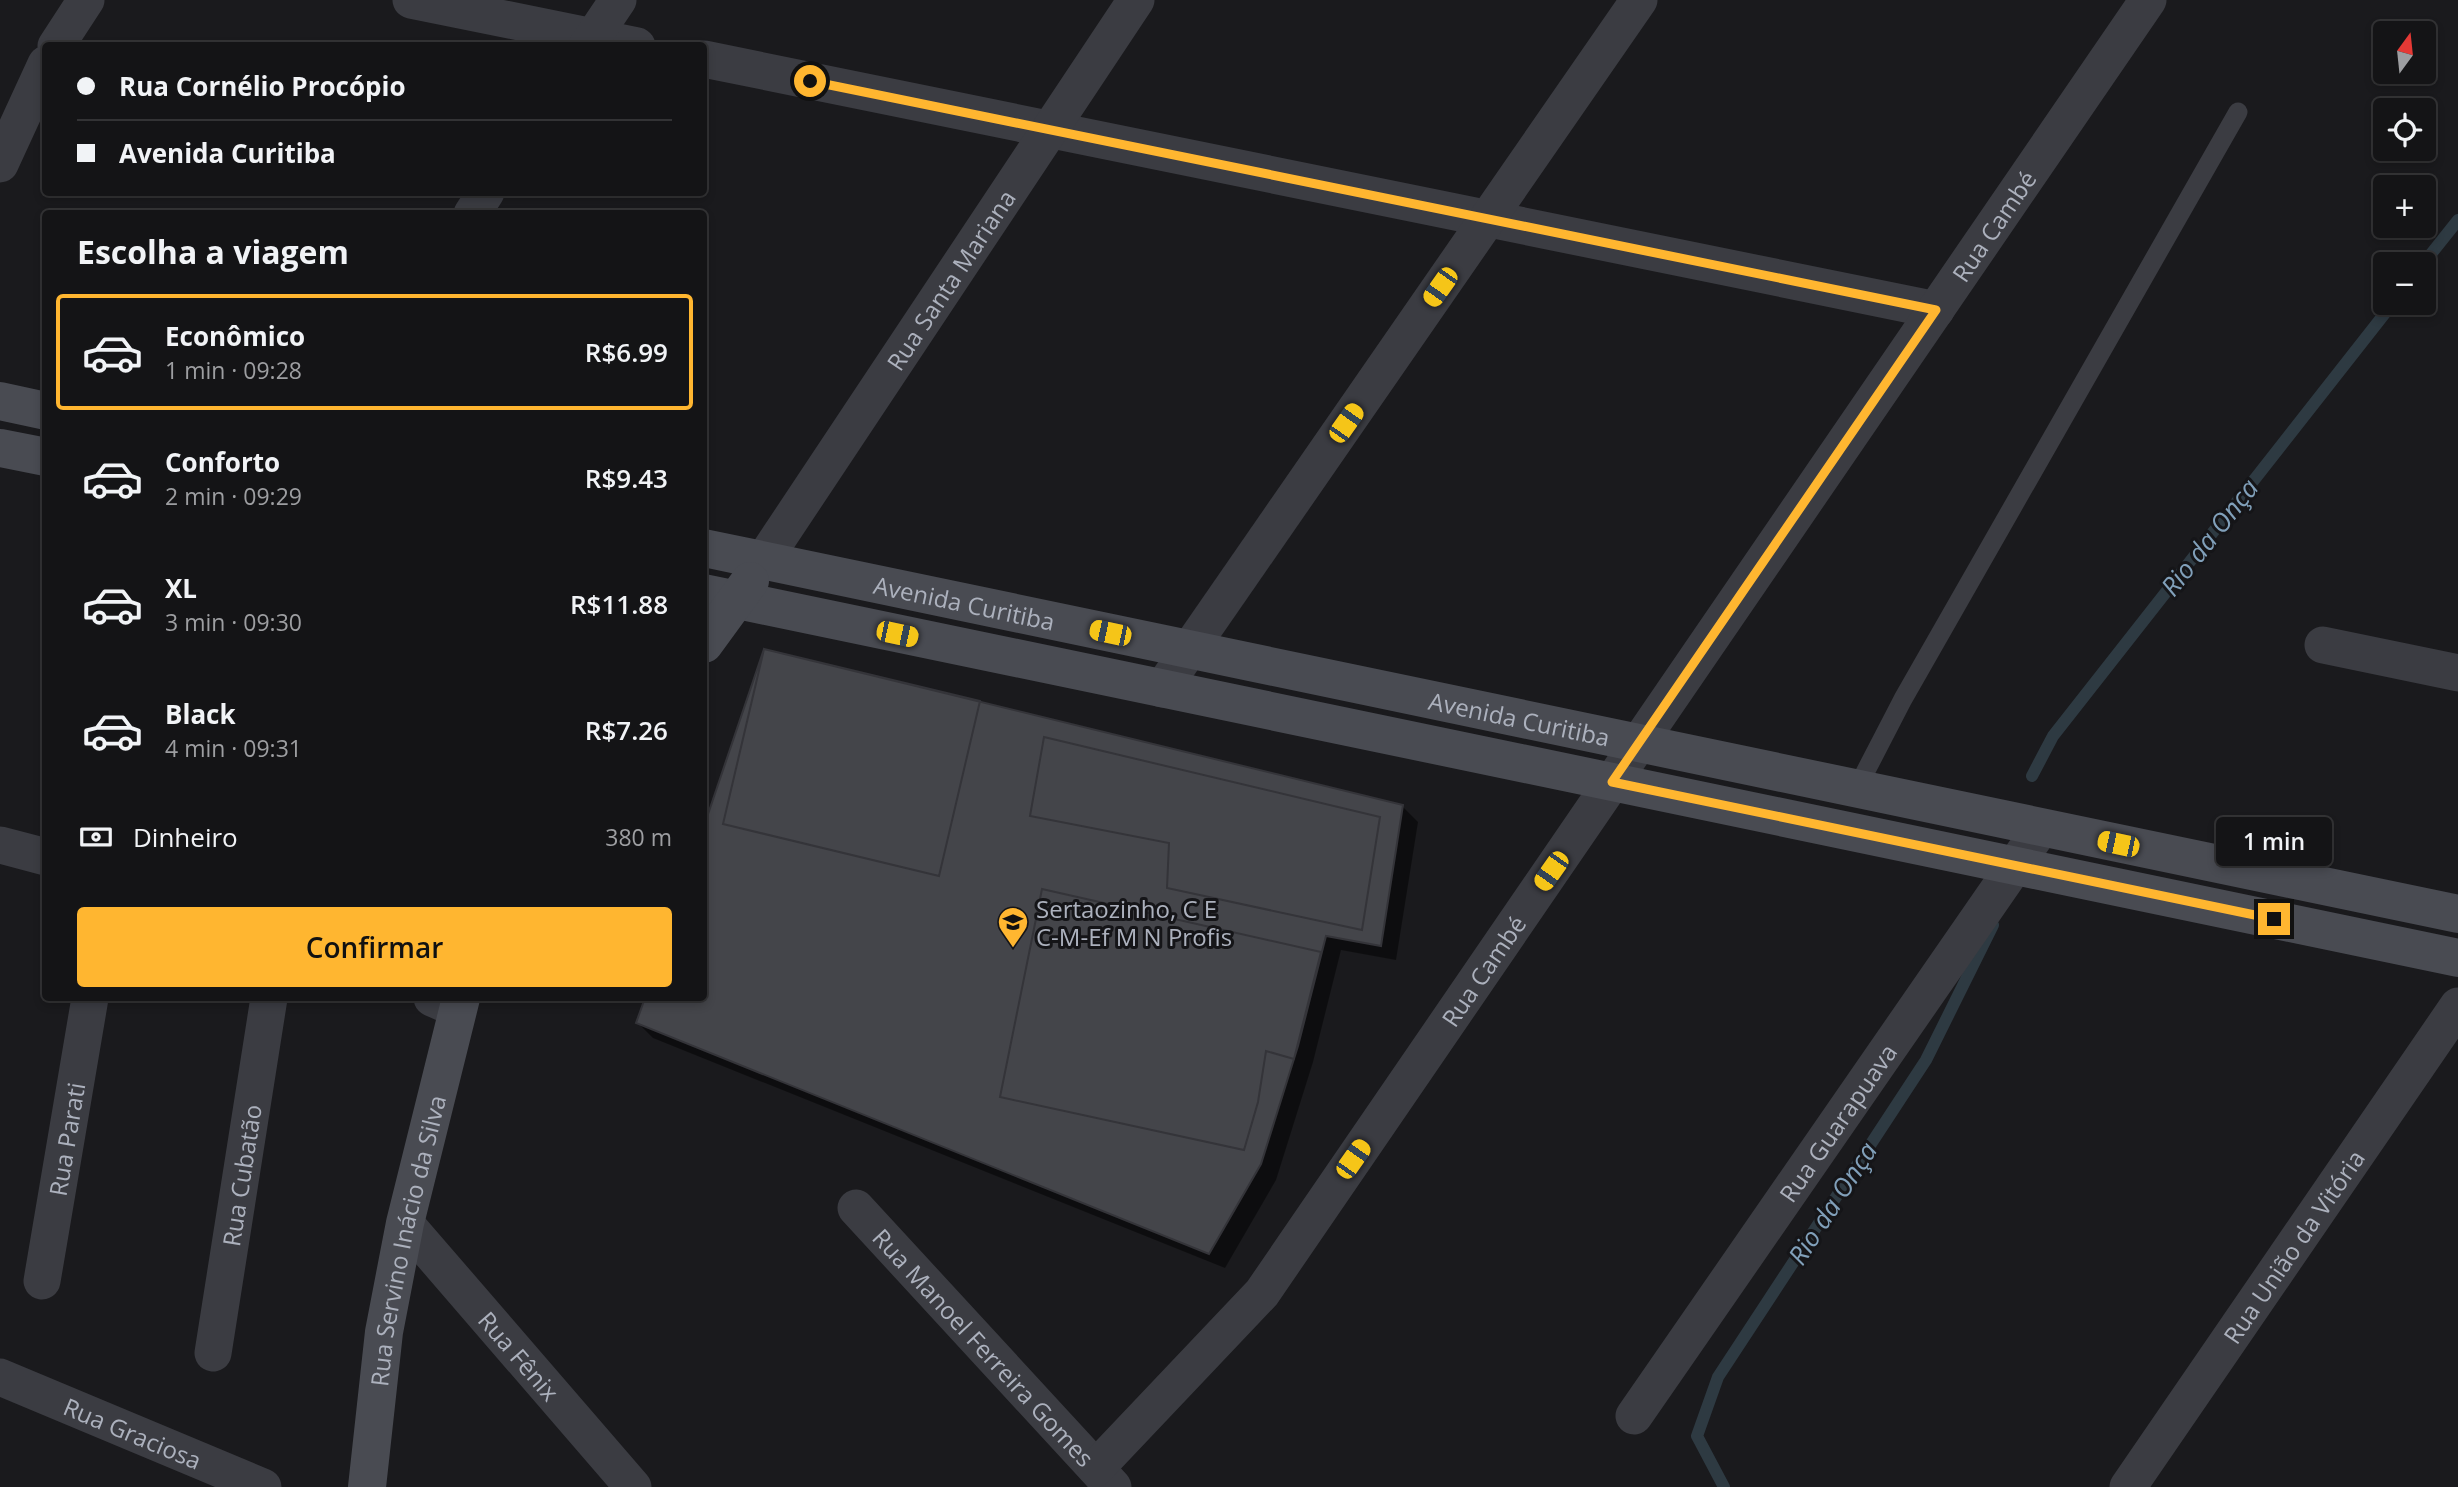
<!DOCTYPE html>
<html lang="pt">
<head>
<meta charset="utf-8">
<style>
	:root { --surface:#141416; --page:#1d1d1f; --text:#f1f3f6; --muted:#9d9ea1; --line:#333335; --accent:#ffb630 }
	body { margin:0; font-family:"Open Sans",sans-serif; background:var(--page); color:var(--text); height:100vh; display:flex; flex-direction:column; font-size:26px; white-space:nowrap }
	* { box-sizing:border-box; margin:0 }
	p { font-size:23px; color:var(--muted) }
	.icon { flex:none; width:38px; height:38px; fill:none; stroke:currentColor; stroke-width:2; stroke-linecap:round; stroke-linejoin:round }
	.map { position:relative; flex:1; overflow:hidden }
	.drawer { position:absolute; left:42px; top:210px; width:665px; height:791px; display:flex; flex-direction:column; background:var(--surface); border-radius:7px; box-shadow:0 4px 10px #0003,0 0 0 2px var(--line) }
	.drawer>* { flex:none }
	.banner { position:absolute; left:42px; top:42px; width:665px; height:154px; border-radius:7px; box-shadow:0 4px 10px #0003,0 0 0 2px var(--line); display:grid; align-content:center; height:154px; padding:0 35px; background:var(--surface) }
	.needle { width:46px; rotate:15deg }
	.controls { position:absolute; left:2373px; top:21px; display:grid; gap:14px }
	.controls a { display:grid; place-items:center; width:63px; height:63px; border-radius:7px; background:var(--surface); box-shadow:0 4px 10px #0003,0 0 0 2px var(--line); font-size:35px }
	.end { position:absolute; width:32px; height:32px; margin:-16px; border:9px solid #ffb630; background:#111; box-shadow:0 0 0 4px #111 }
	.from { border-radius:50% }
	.bubble { position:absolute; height:49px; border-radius:7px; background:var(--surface); box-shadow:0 4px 10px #0003,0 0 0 2px var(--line); font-size:23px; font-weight:600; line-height:49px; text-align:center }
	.car { position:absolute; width:21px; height:42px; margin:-21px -10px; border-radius:9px; box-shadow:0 0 5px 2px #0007; background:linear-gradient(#f5c518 24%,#345 0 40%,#f5c518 0 76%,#345 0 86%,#f5c518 0) }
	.banner b { display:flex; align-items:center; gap:24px; height:66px; font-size:26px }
	.banner b+b { border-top:2px solid var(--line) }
	.banner i { width:18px; height:18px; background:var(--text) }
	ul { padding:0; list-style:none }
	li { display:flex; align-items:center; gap:21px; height:116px; margin:0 14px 10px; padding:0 21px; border:4px solid transparent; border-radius:7px }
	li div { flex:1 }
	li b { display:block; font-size:26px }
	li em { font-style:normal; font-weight:600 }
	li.active { border-color:var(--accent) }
	li>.icon { width:63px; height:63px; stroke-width:1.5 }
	h2 { padding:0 35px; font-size:32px; line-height:84px }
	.pay { display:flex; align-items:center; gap:18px; height:77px; padding:0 35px; font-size:26px }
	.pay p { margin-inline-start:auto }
	.action { display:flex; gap:14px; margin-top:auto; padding:14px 35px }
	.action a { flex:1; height:80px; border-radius:7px; background:var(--accent); color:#111; font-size:28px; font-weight:600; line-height:80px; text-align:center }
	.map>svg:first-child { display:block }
</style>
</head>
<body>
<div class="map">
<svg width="2458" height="1487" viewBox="0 0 2458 1487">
	<rect width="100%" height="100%" fill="#1a1a1d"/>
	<path fill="#0007" d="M757 676 1402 806 1418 822 1396 960 1341 950 1313 1062 1276 1180 1225 1268 653 1038 638 1023 646 998H704V831Z"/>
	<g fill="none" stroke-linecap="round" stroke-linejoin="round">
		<path stroke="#2e3a42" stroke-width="12" d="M2423 264 2458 220
			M2032 776 2053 736 2393 303
			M1724 1487 1697 1436 1718 1377 1926 1060 1993 925"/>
	</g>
	<path fill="#44454a" stroke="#343439" stroke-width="2" d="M764 649 980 701 939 876 723 824Z
		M764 649 1403 805 1381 946 1326 936 1298 1046 1261 1164 1209 1254 636 1023 645 998H704V826Z
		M1044 737 1380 817 1362 930 1167 888 1169 843 1030 816Z
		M1042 889 1321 952 1294 1059 1266 1051 1258 1102 1244 1150 1000 1097Z"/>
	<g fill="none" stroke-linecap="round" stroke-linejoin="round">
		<path stroke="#3b3c42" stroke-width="19" d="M1857 788 1903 699 2238 112"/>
		<g stroke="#3b3c42" stroke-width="37">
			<path d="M411 0 637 46"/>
			<path d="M56 46 86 0"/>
			<path d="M587 46 618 0"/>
			<path d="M704 59 1936 310"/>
			<path d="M0 164 46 64"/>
			<path d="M472 214 486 192"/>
			<path id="s1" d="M763 561 1136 0"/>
			<path d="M2323 645 2458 673"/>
			<path d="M1162 689 1639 0"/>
			<path d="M0 845 46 857"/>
			<path d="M432 998 457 1009"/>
			<path id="s2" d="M856 1208 1113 1487"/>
			<path id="s3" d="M405 1223 633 1487"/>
			<path id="s4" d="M42 1281 90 998"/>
			<path id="s5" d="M213 1353 269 998"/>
			<path id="s6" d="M0 1377 263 1487"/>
			<path id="s7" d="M1634 1416 2041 828"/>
			<path id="s8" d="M1096 1468 1262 1293 2148 0"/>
			<path id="s9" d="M2128 1487 2458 1006"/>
		</g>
		<g stroke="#494b52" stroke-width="38">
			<path d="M0 401 46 411"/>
			<path d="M0 448 46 457"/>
			<path id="s10" d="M704 548 2458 914"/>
			<path d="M704 593 2458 958"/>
			<path d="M704 644 750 581"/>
			<path id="s11" d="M367 1487 384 1332 405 1223 461 998"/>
		</g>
	</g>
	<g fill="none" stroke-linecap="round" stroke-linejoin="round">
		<path stroke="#ffb630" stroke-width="9" d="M810 81 1936 310 1612 782 2274 919"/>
	</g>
	<defs>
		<g id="school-pin" transform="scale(1.575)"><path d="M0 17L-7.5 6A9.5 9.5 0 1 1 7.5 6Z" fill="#ffb630" stroke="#151518"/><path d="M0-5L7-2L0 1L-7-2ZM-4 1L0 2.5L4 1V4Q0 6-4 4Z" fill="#111"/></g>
	</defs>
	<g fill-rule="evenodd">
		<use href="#school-pin" x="1013" y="922"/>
	</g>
	<g text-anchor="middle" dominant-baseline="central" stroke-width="6" stroke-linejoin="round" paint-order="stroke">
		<g font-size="24" fill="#acb1bd" stroke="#151518">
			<text stroke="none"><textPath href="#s8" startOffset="1535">Rua Cambé</textPath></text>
			<text stroke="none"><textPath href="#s1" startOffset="338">Rua Santa Mariana</textPath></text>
			<text stroke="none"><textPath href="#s10" startOffset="266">Avenida Curitiba</textPath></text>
			<text stroke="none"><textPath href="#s10" startOffset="833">Avenida Curitiba</textPath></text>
			<text stroke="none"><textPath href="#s8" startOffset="632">Rua Cambé</textPath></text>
			<text stroke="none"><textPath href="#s7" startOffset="357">Rua Guarapuava</textPath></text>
			<text stroke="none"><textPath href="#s4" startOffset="144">Rua Parati</textPath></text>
			<text stroke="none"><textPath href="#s5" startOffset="180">Rua Cubatão</textPath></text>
			<text stroke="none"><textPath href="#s11" startOffset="250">Rua Servino Inácio da Silva</textPath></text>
			<text stroke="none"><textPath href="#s9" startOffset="292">Rua União da Vitória</textPath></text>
			<text stroke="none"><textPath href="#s2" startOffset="189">Rua Manoel Ferreira Gomes</textPath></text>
			<text stroke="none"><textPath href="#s3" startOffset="175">Rua Fênix</textPath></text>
			<text stroke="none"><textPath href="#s6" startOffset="144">Rua Graciosa</textPath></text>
		</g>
		<g font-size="24" fill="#acb1bd" stroke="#151518" text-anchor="start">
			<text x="1036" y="908">Sertaozinho, C E<tspan x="1036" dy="28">C-M-Ef M N Profis</tspan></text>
		</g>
		<g font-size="26" font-style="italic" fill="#81a0ba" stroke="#151518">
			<text transform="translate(2209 537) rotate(-52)">Rio da Onça</text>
			<text transform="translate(1832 1203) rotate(-57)">Rio da Onça</text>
		</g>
	</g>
</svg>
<div class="controls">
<a><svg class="needle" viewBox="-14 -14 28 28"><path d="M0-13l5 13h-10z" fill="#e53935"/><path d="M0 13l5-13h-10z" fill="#9d9ea1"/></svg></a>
<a><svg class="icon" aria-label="locate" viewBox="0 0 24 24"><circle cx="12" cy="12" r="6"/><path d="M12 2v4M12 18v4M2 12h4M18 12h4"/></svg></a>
<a>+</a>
<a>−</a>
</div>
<i class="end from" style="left:810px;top:81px"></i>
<i class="end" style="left:2274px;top:919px"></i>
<div class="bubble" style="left:2216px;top:817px;width:116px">1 min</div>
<i class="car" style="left:1440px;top:287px;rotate:215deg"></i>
<i class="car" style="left:1346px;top:423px;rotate:35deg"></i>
<i class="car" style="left:1110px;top:633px;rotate:282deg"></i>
<i class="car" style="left:897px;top:634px;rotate:102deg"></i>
<i class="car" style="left:2118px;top:844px;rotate:282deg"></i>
<i class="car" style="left:1551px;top:871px;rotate:215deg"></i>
<i class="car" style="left:1353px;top:1159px;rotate:35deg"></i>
<div class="banner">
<b><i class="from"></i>Rua Cornélio Procópio</b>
<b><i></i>Avenida Curitiba</b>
</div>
<section class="drawer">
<h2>Escolha a viagem</h2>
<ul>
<li class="active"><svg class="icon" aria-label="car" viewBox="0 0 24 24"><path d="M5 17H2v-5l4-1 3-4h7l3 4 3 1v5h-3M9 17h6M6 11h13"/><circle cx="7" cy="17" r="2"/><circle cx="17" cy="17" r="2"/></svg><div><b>Econômico</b><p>1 min · 09:28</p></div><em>R$6.99</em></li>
<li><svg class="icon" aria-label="car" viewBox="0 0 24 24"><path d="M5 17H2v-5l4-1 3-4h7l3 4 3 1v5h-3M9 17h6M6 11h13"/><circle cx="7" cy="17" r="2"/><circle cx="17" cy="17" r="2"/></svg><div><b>Conforto</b><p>2 min · 09:29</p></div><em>R$9.43</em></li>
<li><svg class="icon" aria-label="car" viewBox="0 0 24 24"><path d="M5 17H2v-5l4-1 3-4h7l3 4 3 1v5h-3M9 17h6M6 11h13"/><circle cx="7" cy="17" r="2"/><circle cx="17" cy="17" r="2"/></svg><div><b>XL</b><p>3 min · 09:30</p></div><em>R$11.88</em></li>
<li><svg class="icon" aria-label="car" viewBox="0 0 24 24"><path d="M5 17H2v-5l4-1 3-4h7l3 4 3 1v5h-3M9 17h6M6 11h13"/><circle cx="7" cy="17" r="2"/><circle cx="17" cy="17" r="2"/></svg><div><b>Black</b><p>4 min · 09:31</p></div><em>R$7.26</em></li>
</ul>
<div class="pay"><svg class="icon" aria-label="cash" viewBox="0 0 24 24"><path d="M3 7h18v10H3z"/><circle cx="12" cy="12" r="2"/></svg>Dinheiro<p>380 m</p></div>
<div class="action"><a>Confirmar</a></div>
</section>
</div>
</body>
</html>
